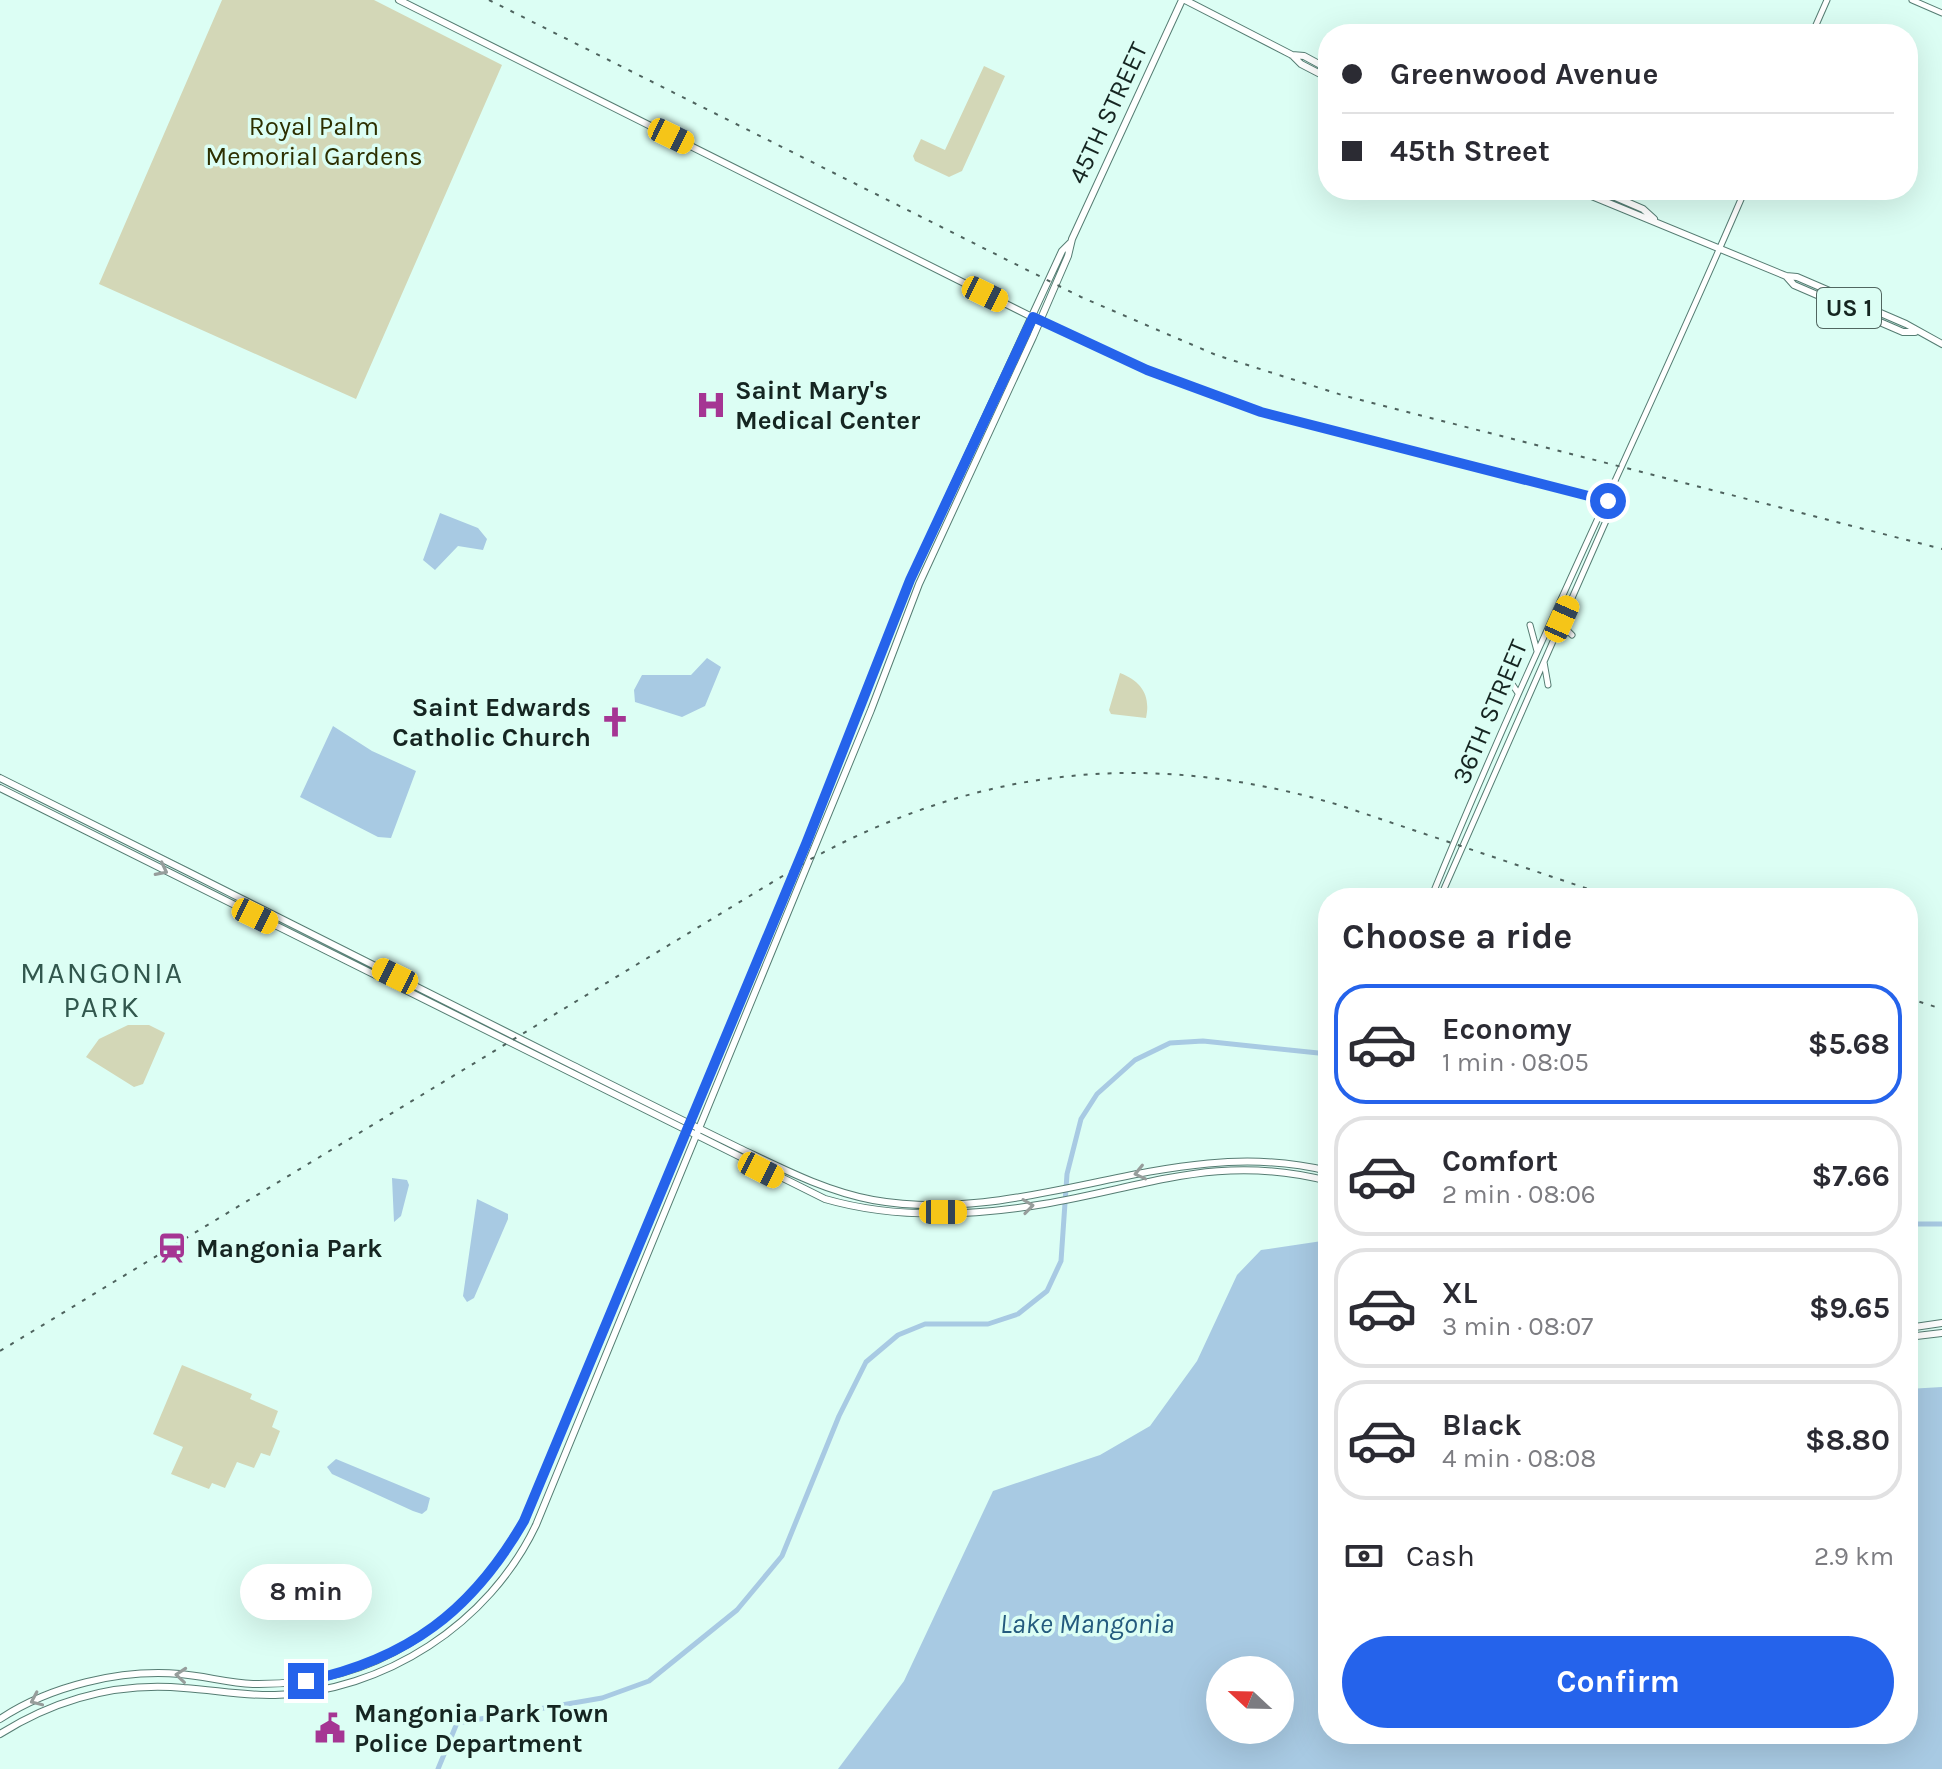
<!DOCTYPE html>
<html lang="en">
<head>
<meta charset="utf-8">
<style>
	:root { --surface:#fff; --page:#f7f7f7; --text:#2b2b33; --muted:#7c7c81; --line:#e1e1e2; --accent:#2563eb }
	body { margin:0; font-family:Karla,sans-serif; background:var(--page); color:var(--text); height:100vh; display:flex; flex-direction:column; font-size:30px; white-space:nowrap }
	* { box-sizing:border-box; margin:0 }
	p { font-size:26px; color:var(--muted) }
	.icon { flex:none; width:44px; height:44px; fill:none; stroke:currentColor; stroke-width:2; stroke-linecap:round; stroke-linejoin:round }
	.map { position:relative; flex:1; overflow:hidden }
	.drawer { position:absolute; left:1318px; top:888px; width:600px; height:856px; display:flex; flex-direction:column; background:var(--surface); border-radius:32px; box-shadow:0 8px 32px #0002 }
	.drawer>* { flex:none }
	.top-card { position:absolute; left:1318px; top:24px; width:600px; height:176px; border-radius:32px; box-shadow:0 8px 32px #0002; display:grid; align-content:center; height:176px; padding:0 24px; background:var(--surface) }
	.needle { width:52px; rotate:292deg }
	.controls { position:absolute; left:1206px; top:1656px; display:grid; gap:16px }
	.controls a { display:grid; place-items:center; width:88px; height:88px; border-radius:50%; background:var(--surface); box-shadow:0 8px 32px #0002; font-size:40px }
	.end { position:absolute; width:36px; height:36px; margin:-18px; border:10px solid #2563eb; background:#fff; box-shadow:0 0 0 4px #fff }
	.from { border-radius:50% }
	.bubble { position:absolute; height:56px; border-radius:28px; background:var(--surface); box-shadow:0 8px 32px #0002; font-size:26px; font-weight:700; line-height:56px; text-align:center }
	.car { position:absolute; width:24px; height:48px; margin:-24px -12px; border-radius:10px; box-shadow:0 0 6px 2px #0007; background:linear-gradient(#f5c518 24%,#345 0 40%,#f5c518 0 76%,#345 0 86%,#f5c518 0) }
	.top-card b { display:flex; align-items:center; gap:28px; height:76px; font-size:30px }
	.top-card b+b { border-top:2px solid var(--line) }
	.top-card i { width:20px; height:20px; background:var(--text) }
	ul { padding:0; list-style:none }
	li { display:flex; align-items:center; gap:24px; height:120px; margin:0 16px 12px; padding:0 8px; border:4px solid var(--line); border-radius:32px }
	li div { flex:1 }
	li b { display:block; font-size:30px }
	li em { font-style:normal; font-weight:700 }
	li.active { border-color:var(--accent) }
	li>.icon { width:72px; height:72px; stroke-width:1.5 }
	h2 { padding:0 24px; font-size:36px; line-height:96px }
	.pay { display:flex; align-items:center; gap:20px; height:88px; padding:0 24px; font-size:30px }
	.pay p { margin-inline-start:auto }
	.button { display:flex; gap:16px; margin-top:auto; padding:16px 24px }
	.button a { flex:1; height:92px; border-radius:48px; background:var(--accent); color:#fff; font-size:32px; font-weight:700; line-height:92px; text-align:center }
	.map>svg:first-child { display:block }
</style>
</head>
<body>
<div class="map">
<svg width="1942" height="1769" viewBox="0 0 1942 1769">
	<rect width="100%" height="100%" fill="#dcfef4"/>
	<path fill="#d3d7b7" d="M222 0H374L502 65 356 399 99 284Z
		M984 66 1005 76 962 171 949 177 915 161 913 156 921 139 945 150Z
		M1120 673C1141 681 1151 695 1146 718L1111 714 1109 710Z
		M128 1025H149L165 1033 143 1084 134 1087 86 1057 99 1039Z
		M182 1365 252 1394 250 1399 278 1411 272 1427 280 1431 270 1456 261 1453 254 1468 237 1462 225 1488 212 1483 209 1489 171 1474 183 1447 153 1434Z"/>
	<path fill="#a8cae3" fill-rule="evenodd" d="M440 513 478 528 487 539 483 550 458 546 435 570 423 560Z
		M707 658 721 667 705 706 682 717 635 702 634 690 642 675H691Z
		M333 726 372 751 416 771 391 838 378 837 300 797Z
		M392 1178 407 1180 409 1185 401 1216 394 1222Z
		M477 1199 508 1214V1219L474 1298 467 1302 463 1296Z
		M1322 1241 1328 1244V1734H1908V1389L1942 1387V1769H838L904 1681 993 1491 1100 1455 1150 1426 1197 1361 1237 1275 1261 1250ZM1220 1670H1280V1730H1220Z
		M336 1459 430 1498 427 1510 422 1514 413 1511 332 1474 327 1467Z"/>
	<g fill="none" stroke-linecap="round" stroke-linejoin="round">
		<path stroke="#a8cae3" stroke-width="5" d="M1908 1224H1942
			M438 1769 457 1723 602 1698 649 1681 737 1610 782 1556 839 1416 866 1362 898 1335 925 1324H988L1018 1314 1047 1291 1061 1261 1067 1174 1081 1119 1097 1094 1135 1060 1170 1043 1203 1041 1328 1054"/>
		<g stroke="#567d73" stroke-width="7">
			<path id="minor" d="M1912 0 1942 13
				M1812 34 1827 0
				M1040 321 1147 370 1261 412 1607 501
				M1563 620 1564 627 1572 635
				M1530 625 1537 651
				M1544 662 1548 685
				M1510 681 1518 693
				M1431 898C1529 658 1643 428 1745 190
				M1440 898 1609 514 1608 502"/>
		</g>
		<g stroke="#567d73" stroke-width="8">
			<path id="major" d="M399 0 1036 319
				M1185 0 1292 55 1301 64 1328 78
				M1292 55 1304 56 1328 69
				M1577 190 1786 276 1797 277 1906 324 1942 344
				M1599 190 1643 209 1654 219
				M1786 276 1794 285 1903 332H1915
				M0 778C191 873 382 969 572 1065 628 1093 683 1121 739 1148 783 1169 825 1191 873 1200 1029 1228 1172 1132 1328 1171
				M0 788 825 1199C894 1219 973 1216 1044 1204 1149 1186 1219 1153 1328 1181
				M1908 1328 1942 1323
				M1908 1337 1942 1333
				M0 1719C50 1686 120 1669 180 1674 205 1676 228 1683 253 1684 375 1686 464 1624 524 1521L806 844 910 580 1062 251 1070 243
				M0 1734C56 1699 118 1682 184 1688 215 1690 244 1696 275 1695 384 1692 489 1624 536 1525L871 710 919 584 1033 337 1068 256 1072 239 1182 0"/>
		</g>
		<use href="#minor" stroke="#fff" stroke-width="5"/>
		<use href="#major" stroke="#fff" stroke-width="6"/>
		<path stroke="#4e635e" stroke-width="2" stroke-dasharray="4 8" stroke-linecap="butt" d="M489 0 1081 297 1216 355 1345 396 1942 549
			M1908 998 1942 1009
			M0 1351 809 860C982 766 1150 749 1339 805L1615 898"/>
	</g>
	<defs><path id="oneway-chevron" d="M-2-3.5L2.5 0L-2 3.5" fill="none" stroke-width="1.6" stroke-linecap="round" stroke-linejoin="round" transform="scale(2)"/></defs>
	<g stroke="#969d9b">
		<use href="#oneway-chevron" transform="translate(162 870) rotate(27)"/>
		<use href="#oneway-chevron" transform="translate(1140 1173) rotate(167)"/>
		<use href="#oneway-chevron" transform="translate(1028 1206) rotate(-8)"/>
		<use href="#oneway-chevron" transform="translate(181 1675) rotate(-175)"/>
		<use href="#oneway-chevron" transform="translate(36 1700) rotate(156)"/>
	</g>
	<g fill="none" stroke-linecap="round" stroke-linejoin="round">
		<path stroke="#2563eb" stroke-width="10" d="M306 1681C408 1659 472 1611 524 1521L806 844 910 580 1033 317 1147 370 1261 412 1608 501"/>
	</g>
	<defs>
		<g id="hospital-bare" transform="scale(2.4)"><path d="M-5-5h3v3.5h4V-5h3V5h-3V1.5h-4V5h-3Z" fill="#a53593" stroke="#dcfef4" stroke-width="2.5" paint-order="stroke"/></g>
		<g id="church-bare" transform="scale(2.4)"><path d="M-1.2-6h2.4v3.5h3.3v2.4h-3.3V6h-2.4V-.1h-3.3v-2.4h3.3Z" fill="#a53593" stroke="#dcfef4" stroke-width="2.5" paint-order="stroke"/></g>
		<g id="station-bare" transform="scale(2.4)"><path d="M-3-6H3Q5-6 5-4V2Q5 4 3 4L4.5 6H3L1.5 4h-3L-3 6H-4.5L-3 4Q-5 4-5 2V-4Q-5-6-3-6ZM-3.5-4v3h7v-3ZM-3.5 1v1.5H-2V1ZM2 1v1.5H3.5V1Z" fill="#a53593" stroke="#dcfef4" stroke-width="2.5" paint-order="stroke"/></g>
		<g id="civic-bare" transform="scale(2.4)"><path d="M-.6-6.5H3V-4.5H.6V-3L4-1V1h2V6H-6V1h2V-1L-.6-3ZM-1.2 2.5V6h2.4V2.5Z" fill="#a53593" stroke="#dcfef4" stroke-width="2.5" paint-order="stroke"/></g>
	</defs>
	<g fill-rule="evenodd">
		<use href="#hospital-bare" x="711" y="405"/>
		<use href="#church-bare" x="615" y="722"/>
		<use href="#station-bare" x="172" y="1248"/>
		<use href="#civic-bare" x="330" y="1728"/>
	</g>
	<g text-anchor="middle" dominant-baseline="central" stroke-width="7" stroke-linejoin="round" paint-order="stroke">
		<rect fill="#dcfef4" stroke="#516660" stroke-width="2" x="1817" y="288" width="64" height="40" rx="6"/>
		<g font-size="24" font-weight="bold" fill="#152521">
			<text x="1849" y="308">US 1</text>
		</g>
		<g font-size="26" fill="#152521" stroke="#dcfef4">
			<text transform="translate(1108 113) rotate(-65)">45TH STREET</text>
			<text transform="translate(1490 712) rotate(-67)">36TH STREET</text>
		</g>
		<g font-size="26" fill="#2d2f01" stroke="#dcfef4">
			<text x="314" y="126">Royal Palm<tspan x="314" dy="30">Memorial Gardens</tspan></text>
		</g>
		<g font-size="26" font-weight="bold" fill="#152521" stroke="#dcfef4" text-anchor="start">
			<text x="735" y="390">Saint Mary's<tspan x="735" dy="30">Medical Center</tspan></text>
			<text x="591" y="707" text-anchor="end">Saint Edwards<tspan x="591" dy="30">Catholic Church</tspan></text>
			<text x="196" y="1248">Mangonia Park</text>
			<text x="354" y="1713">Mangonia Park Town<tspan x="354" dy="30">Police Department</tspan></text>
		</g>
		<g font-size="28" font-style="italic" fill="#245b7e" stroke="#dcfef4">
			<text x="1087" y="1623">Lake Mangonia</text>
		</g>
		<g font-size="30" letter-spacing="2" fill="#31574d" stroke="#dcfef4">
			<text x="102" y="973">MANGONIA<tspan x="102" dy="34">PARK</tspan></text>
		</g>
	</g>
</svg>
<div class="controls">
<a><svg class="needle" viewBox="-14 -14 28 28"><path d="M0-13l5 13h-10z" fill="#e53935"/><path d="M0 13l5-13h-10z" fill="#7c7c81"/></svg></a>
</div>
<i class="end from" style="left:1608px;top:501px"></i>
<i class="end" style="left:306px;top:1681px"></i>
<div class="bubble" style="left:240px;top:1564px;width:132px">8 min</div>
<i class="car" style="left:671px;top:136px;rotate:116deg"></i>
<i class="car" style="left:985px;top:294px;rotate:116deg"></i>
<i class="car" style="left:1562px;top:619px;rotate:24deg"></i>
<i class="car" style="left:255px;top:916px;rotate:116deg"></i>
<i class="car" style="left:395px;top:976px;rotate:296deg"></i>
<i class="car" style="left:761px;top:1170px;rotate:117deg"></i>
<i class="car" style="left:943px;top:1212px;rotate:90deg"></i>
<div class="top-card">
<b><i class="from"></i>Greenwood Avenue</b>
<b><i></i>45th Street</b>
</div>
<section class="drawer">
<h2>Choose a ride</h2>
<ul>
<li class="active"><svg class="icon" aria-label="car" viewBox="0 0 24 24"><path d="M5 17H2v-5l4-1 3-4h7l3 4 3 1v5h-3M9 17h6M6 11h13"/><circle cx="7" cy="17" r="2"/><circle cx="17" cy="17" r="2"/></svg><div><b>Economy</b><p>1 min · 08:05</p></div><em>$5.68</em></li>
<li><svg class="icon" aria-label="car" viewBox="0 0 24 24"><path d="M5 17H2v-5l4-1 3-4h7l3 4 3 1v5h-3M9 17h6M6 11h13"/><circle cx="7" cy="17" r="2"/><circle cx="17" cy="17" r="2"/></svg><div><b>Comfort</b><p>2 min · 08:06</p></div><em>$7.66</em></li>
<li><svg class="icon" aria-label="car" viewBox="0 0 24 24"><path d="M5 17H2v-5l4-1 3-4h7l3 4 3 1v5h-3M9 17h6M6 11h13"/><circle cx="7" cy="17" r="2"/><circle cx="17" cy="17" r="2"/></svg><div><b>XL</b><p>3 min · 08:07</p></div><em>$9.65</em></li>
<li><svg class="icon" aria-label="car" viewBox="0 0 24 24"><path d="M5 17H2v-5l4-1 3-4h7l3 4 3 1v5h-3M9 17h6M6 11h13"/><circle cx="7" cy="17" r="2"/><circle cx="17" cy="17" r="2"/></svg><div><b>Black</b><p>4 min · 08:08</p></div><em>$8.80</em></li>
</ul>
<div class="pay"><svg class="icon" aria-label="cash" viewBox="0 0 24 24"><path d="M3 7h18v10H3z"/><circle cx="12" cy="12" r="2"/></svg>Cash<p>2.9 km</p></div>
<div class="button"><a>Confirm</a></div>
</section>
</div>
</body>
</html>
